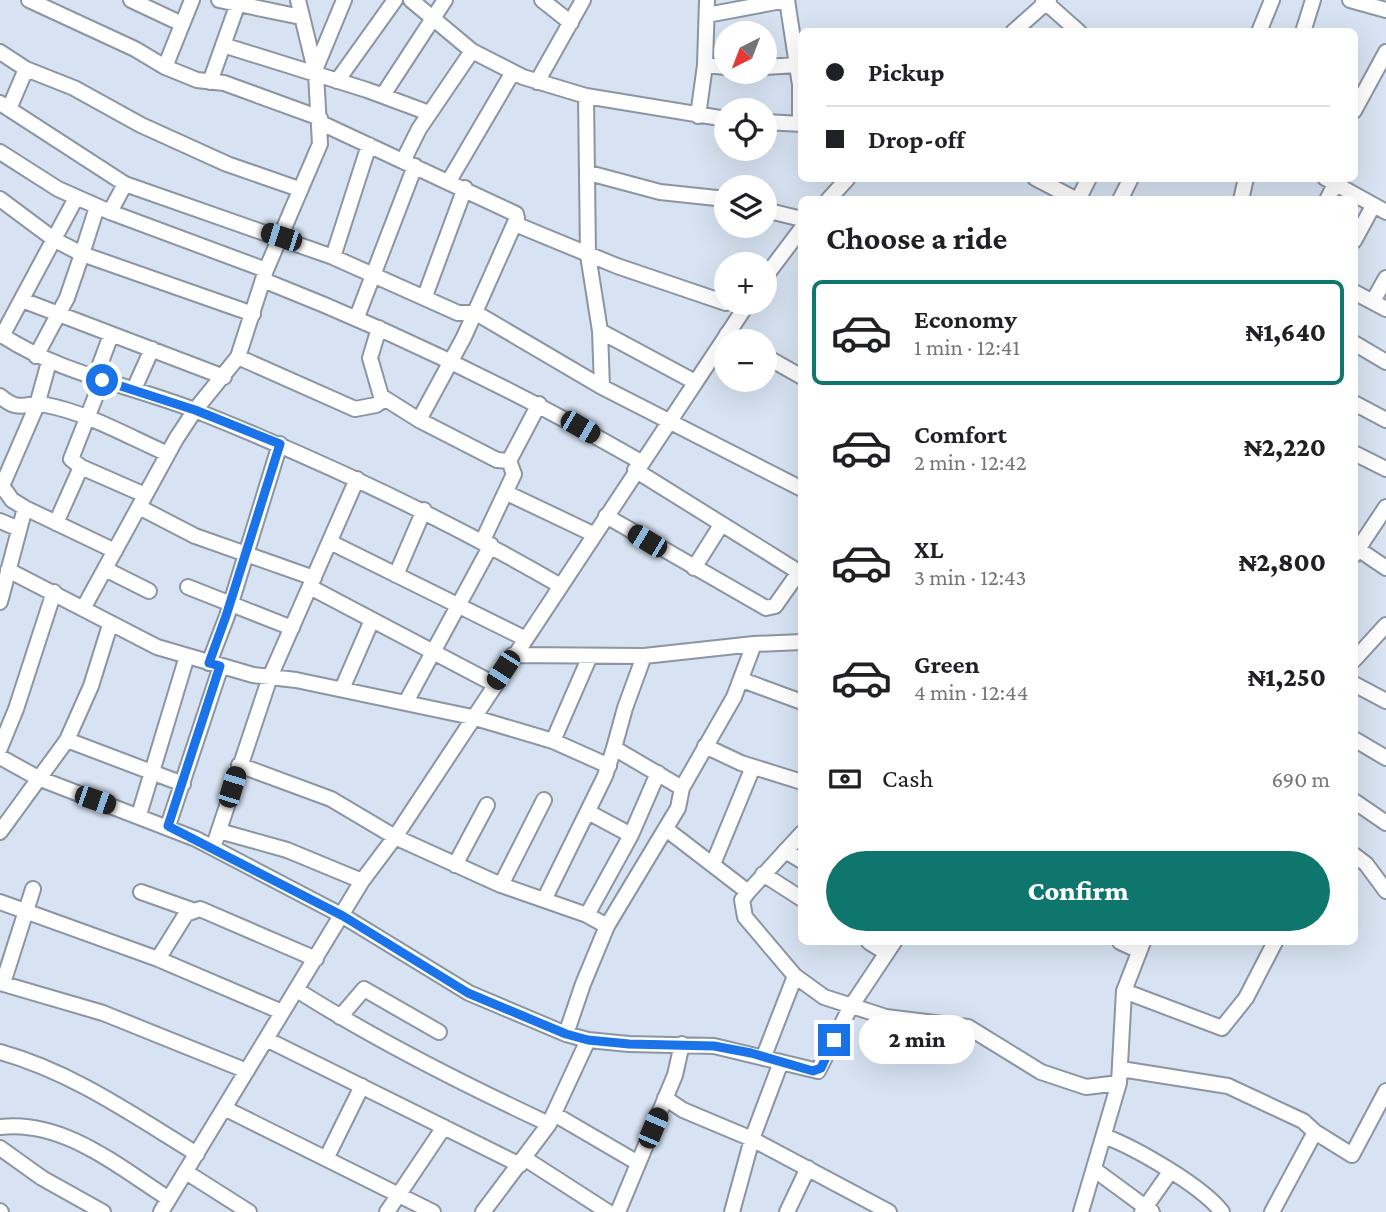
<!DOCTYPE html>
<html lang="en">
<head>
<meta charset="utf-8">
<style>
	:root { --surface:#fff; --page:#f2f2f2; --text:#202124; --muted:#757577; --line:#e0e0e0; --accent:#0f766e }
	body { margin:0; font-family:"Crimson Pro",serif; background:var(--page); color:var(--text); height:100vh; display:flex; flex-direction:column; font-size:26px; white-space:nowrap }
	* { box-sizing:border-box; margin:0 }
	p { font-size:23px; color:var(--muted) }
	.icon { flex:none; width:38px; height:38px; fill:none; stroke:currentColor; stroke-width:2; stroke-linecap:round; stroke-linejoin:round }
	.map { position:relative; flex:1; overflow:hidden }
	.sheet { position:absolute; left:798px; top:196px; width:560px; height:749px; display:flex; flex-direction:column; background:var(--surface); border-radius:10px; box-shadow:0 7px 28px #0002 }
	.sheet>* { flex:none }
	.banner { position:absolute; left:798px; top:28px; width:560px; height:154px; border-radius:10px; box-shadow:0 7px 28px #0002; display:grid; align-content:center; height:154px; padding:0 28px; background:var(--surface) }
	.needle { width:46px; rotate:222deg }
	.fabs { position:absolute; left:714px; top:21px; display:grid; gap:14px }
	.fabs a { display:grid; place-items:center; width:63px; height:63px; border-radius:50%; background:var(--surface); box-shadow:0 7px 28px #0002; font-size:35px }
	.end { position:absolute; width:32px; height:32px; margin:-16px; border:9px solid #1a73e8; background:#fff; box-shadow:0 0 0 4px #fff }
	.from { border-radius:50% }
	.bubble { position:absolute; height:49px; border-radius:24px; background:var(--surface); box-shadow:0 7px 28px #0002; font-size:23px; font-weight:800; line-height:49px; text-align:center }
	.car { position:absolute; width:21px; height:42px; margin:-21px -10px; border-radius:9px; box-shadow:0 0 5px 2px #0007; background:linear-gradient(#222 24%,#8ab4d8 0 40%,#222 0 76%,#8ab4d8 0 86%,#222 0) }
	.banner b { display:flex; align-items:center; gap:24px; height:66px; font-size:26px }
	.banner b+b { border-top:2px solid var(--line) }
	.banner i { width:18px; height:18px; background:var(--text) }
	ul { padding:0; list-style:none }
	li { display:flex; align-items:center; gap:21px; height:105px; margin:0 14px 10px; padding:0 14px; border:4px solid transparent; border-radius:10px }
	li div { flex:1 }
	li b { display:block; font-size:26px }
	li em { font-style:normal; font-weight:800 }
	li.selected { border-color:var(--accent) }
	li>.icon { width:63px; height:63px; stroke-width:1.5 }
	h2 { padding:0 28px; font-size:32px; line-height:84px }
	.pay { display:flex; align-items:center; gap:18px; height:77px; padding:0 28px; font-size:26px }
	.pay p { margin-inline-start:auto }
	.button { display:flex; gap:14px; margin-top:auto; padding:14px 28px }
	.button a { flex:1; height:80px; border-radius:42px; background:var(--accent); color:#fff; font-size:28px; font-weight:800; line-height:80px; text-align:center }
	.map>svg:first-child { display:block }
</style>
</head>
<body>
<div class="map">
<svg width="1386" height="1212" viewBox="0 0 1386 1212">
	<rect width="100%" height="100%" fill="#d7e3f2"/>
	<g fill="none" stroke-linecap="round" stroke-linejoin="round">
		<g stroke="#8b95a3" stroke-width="18">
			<path id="minor" d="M29 0 135 49 165 67 192 0
				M131 0 182 24
				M219 0 301 17
				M411 0 472 51 523 77 586 96
				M542 0 571 23
				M1043 0 1079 32
				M1350 0 1386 10
				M707 15 787 0 800 85V124
				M1013 32 1049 0
				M1259 32 1272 0
				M1303 32 1313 0
				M223 45 367 90 429 113
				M0 52 26 69 74 88 141 125 227 164 299 189
				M705 65 726 67
				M165 67 197 80 224 83 320 118
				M765 67 797 65
				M315 70 344 0
				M337 81 395 0
				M210 82 237 6
				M537 82 583 0
				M383 95 445 0
				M0 103 125 184 333 257 458 313H476L602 387 802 489
				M9 109 26 69
				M1354 111 1386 52
				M698 116 705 65 707 0
				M765 122 802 124
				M321 123 516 214 517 218 464 337 419 420
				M0 152 58 189 110 212 125 184
				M403 161 419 129 472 51
				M589 173 660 192 726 199
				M1035 178 1077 200
				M1325 178 1386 212
				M449 181 513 72
				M0 199 55 240 82 254 97 207
				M828 200 848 178
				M1078 200 1089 178
				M1120 200 1131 178
				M1241 200 1246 178
				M1327 200 1335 184
				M765 210 802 219
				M110 212 266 270
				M515 224 617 266 726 303
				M1354 241 1373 206
				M333 257 369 145
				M765 277 802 228
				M263 280C393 331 519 392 641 462
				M1354 292 1386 309
				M425 296 465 188
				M22 300 224 377
				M1373 301 1386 278
				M357 317 415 166
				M379 328 370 358 381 396 419 420 497 460 509 461 539 404
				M600 331 695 382
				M0 334C60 374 131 385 197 411 322 461 442 517 559 585
				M727 334 740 341
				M2 336 76 198
				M1354 343 1386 362
				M36 356 67 298 82 254 253 314
				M765 356 802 377
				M238 357 355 409 376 405 385 399
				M95 378 111 335
				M102 380 71 459 81 467 145 495
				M602 387 600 331 588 255 586 96 726 119
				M134 389 152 349
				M0 396C21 414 25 401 46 405 88 413 129 437 168 454
				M1354 403 1386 420
				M1354 453 1386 469
				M635 470 802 574
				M0 483 12 500 25 508 115 551
				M2 486 37 405 49 362
				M507 493 593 534
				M139 507 195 536 314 578
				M606 516 766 608 775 606 799 572
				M0 521 19 529
				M56 523 81 467
				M483 540 514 474 509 461
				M330 542 524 638
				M1358 549 1386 568
				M1354 555 1386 507
				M694 568 721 525
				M105 569 149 591
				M8 570 157 647 253 675 296 680 472 717 553 741 609 766
				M396 575 424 510
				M188 587 292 628
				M310 587 494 684
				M0 602 25 508
				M84 607 176 439 195 410 238 357 266 270 320 144 316 74 298 0
				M513 655 644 656 754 644 802 642
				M1354 660 1386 625
				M209 663 227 616 280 444
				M742 680 802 702
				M1354 684 1386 701
				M342 689 372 620
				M406 702 491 545
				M1354 739 1386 758
				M67 740 183 784
				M553 741 590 656
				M705 746 741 763 802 782
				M0 748 16 709 54 592
				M614 748 625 708 644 656
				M0 757 38 778 196 839 343 916 469 993 566 1034 588 1040 629 1044 714 1046 818 1071 850 1008 894 942
				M239 765 331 799 395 837 501 885 587 915 607 926
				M1354 801 1386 823
				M588 812 631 835
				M139 815 187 656
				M168 826 221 666
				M666 829 748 892 802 833
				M219 831 287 850 362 881
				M0 832 67 740 91 686 110 625
				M213 848 270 677 357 479
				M785 851 802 861
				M1354 855 1366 864 1386 891
				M713 864 753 767
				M455 865 487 805
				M763 874 802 899
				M501 885 544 800
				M141 892 192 910
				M748 892 742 900 745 917 795 976 824 997 886 1017 968 1027 1041 1072 1086 1087 1119 1083
				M545 898 605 776 614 748 682 788
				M0 902 158 959 282 1012
				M587 915 631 835 658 773
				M869 942 885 952
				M1120 942 1133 948 1139 942
				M158 959 186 914 200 909 316 959
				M0 983 103 1013 247 1071
				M3 983 33 889
				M297 990C377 1041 463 1084 549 1124
				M1124 991 1222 1028 1246 998 1275 942
				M340 1017 364 989 439 1032
				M566 1034 583 984 607 926 678 808 682 788 734 697 754 644
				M266 1039 520 1165
				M0 1052C72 1072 133 1115 197 1154
				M764 1056 795 976
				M1121 1069 1228 1086 1303 1121 1315 1132 1272 1212
				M665 1098 683 1110 752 1139 889 1212
				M224 1108 433 1212
				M554 1114 638 1163
				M0 1127C63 1119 119 1167 169 1199
				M1315 1132 1352 1155 1386 1091
				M1104 1136C1136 1148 1202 1186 1222 1212
				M0 1148 42 1178 103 1212
				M524 1158 608 1212
				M326 1159 362 1086
				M1095 1170 1152 1212
				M186 1172 249 1212
				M0 1211 1 1212
				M161 1212 362 881 395 837 748 303
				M387 1212 444 1127
				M483 1212 549 1124 588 1040
				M618 1212 675 1075 682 1044
				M732 1212 752 1139 781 1062
				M787 1212 808 1168
				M1081 1212 1119 1083 1124 991 1143 942
				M1142 1212 1170 1172"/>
		</g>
		<use href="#minor" stroke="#fff" stroke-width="14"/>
	</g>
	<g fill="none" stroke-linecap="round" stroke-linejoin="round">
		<path stroke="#1a73e8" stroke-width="9" d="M102 380 195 410 280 444 226 616 209 663 220 666 168 826 343 916 468 993 566 1034 588 1040 629 1044 714 1046 751 1053 813 1071 821 1068 834 1040"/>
	</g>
</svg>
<div class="fabs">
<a><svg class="needle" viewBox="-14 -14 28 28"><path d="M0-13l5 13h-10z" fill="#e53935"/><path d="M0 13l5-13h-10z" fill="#757577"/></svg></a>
<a><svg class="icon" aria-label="locate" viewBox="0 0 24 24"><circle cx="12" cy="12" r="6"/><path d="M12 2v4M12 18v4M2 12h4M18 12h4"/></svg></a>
<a><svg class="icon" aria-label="layers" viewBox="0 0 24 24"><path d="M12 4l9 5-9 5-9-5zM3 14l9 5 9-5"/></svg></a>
<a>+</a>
<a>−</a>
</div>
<i class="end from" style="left:102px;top:380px"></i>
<i class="end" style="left:834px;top:1040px"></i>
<div class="bubble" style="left:859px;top:1015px;width:116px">2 min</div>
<i class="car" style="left:281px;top:237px;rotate:288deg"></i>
<i class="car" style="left:580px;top:427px;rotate:120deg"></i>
<i class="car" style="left:647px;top:541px;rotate:301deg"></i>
<i class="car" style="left:503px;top:670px;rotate:213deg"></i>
<i class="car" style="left:232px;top:787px;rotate:17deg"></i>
<i class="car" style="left:95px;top:800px;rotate:109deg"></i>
<i class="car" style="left:653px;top:1128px;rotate:23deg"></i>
<div class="banner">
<b><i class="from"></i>Pickup</b>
<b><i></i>Drop-off</b>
</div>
<section class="sheet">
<h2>Choose a ride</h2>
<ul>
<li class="selected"><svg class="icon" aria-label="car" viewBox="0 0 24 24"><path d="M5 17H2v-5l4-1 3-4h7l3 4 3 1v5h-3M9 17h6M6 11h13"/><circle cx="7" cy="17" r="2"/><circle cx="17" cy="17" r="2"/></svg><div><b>Economy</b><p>1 min · 12:41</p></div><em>₦1,640</em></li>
<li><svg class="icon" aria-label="car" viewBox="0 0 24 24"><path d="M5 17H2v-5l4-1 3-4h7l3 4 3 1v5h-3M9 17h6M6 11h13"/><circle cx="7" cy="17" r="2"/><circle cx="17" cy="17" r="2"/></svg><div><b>Comfort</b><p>2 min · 12:42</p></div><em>₦2,220</em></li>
<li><svg class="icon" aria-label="car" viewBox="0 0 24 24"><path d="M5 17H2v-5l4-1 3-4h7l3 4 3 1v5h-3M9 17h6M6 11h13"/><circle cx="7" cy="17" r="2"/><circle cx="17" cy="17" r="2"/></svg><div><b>XL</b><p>3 min · 12:43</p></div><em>₦2,800</em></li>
<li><svg class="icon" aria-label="car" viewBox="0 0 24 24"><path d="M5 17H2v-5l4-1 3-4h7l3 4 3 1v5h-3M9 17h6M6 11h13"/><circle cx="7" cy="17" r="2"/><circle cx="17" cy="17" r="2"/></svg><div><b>Green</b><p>4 min · 12:44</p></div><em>₦1,250</em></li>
</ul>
<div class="pay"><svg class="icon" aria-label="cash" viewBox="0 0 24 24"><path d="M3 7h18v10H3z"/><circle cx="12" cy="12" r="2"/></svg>Cash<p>690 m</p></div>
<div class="button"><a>Confirm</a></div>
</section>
</div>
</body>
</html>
